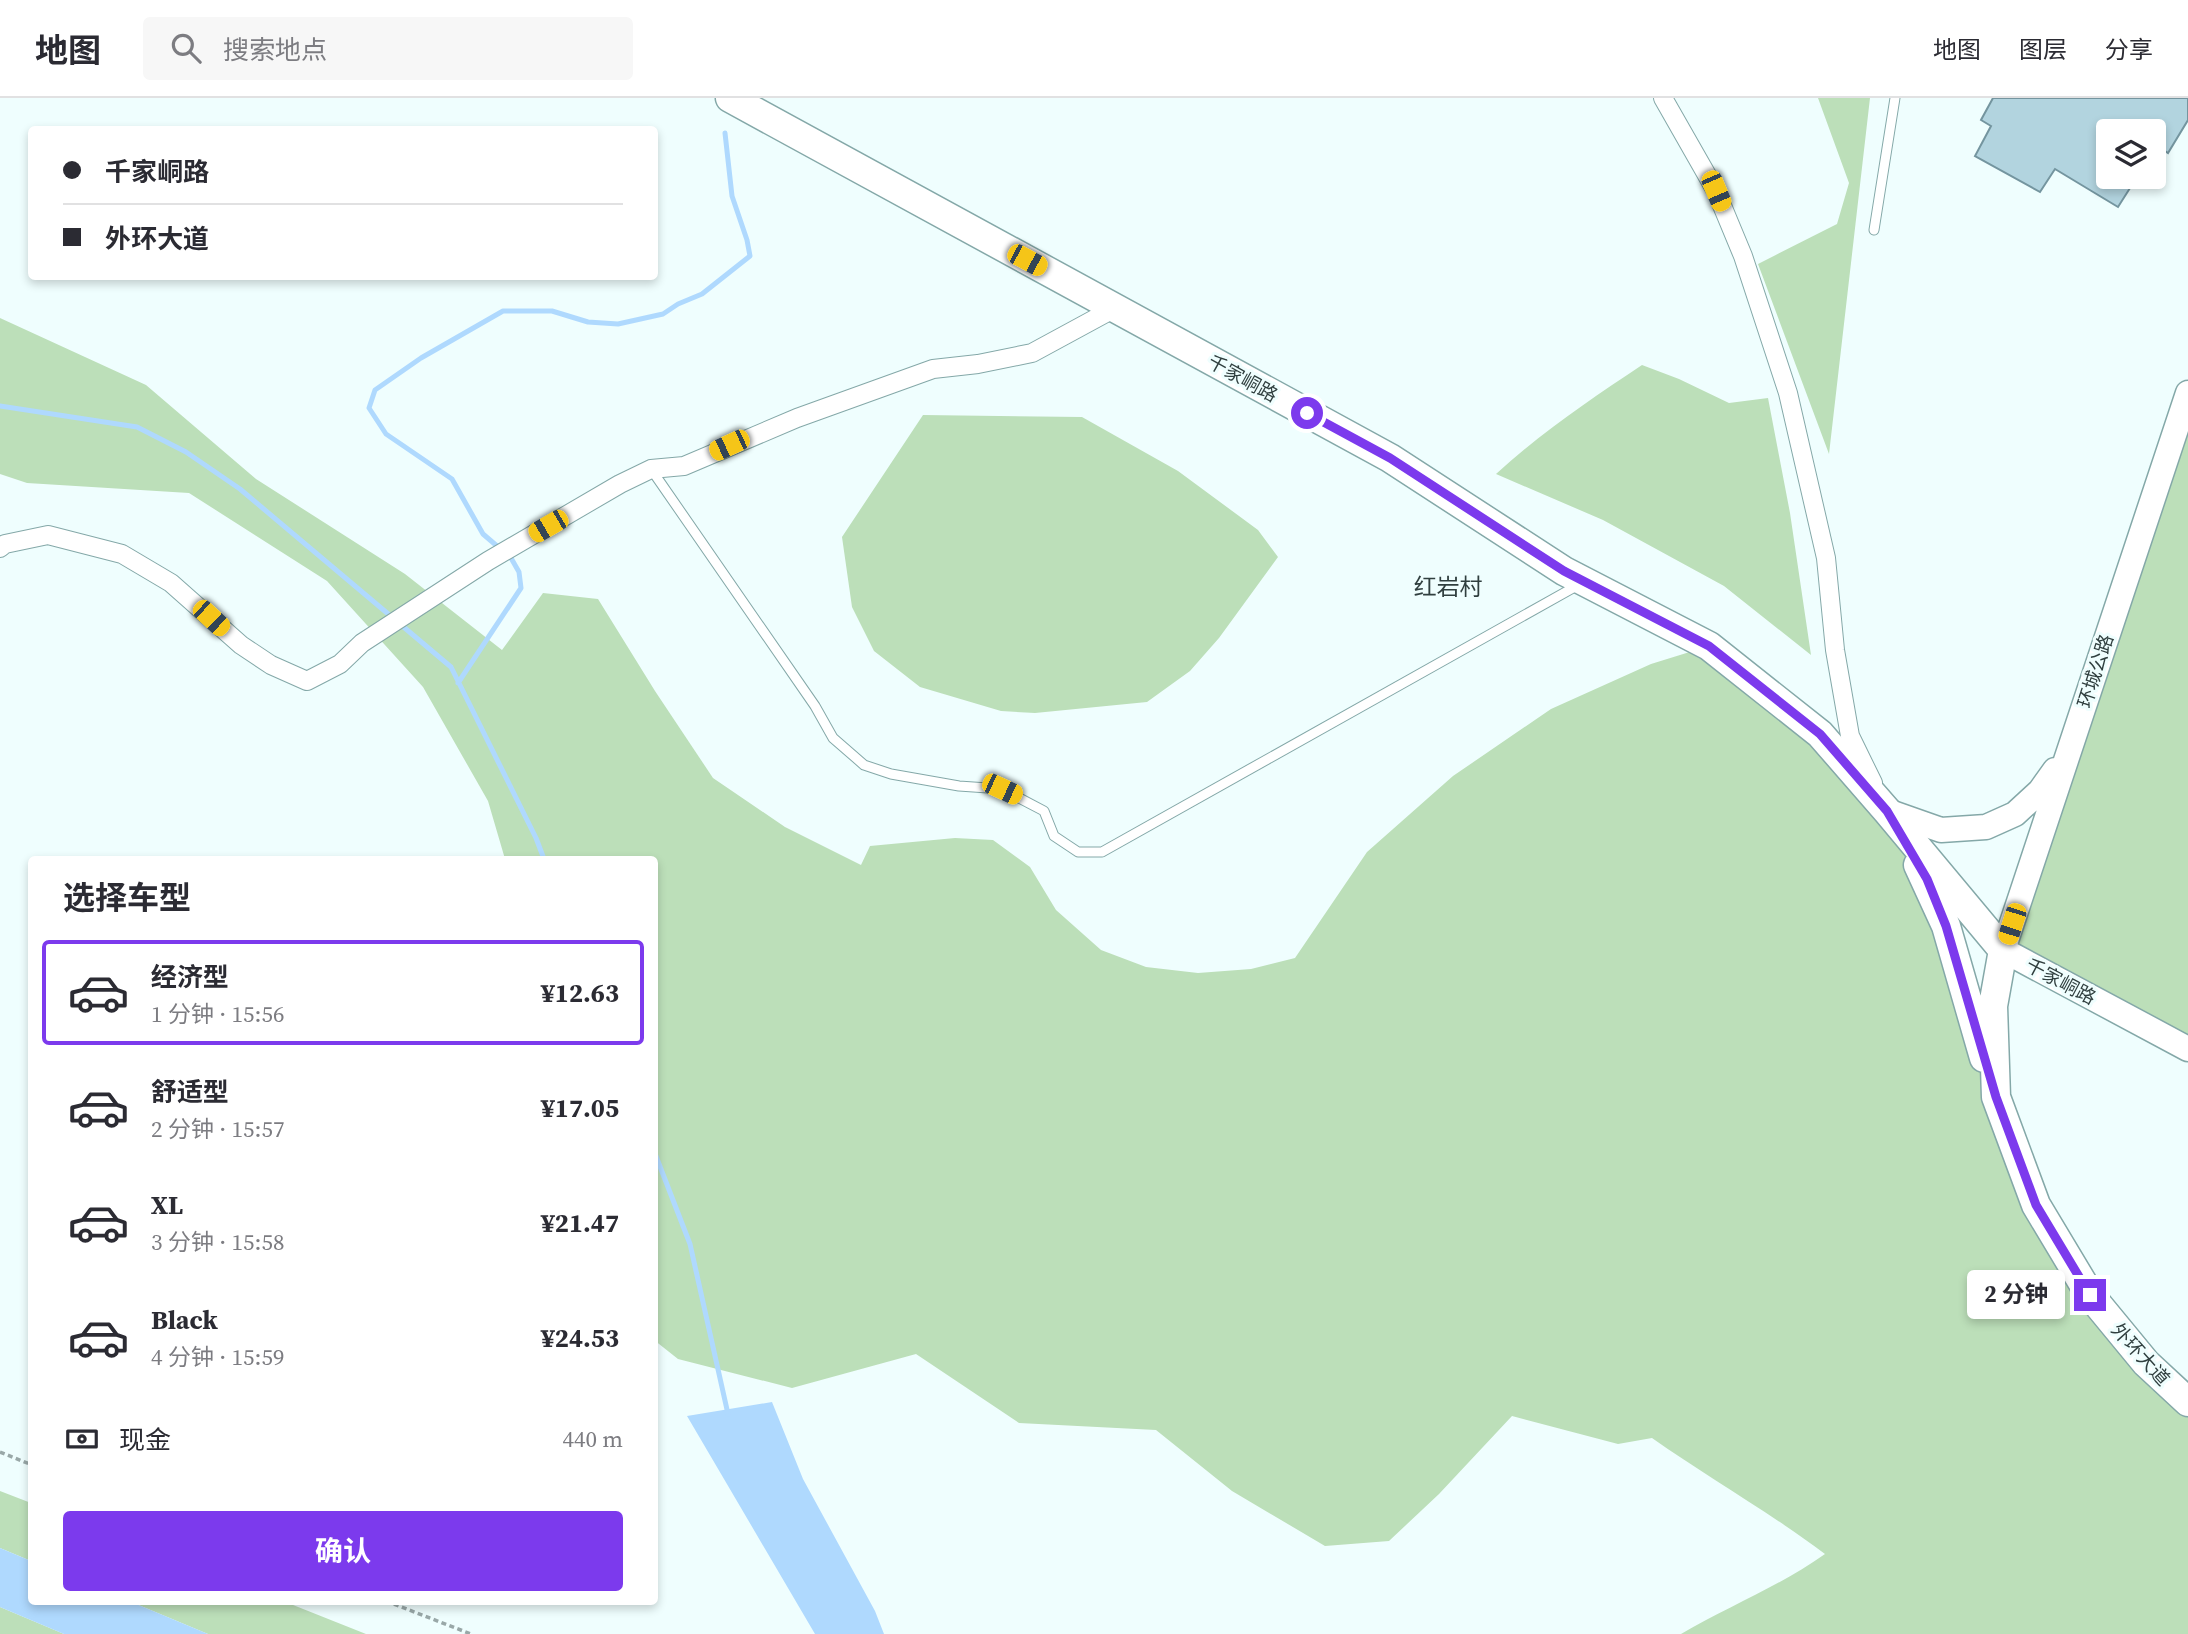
<!DOCTYPE html>
<html lang="zh">
<head>
<meta charset="utf-8">
<style>
	:root { --surface:#fff; --page:#f7f7f7; --text:#2b2b33; --muted:#7c7c81; --line:#e1e1e2; --accent:#7c3aed }
	body { margin:0; font-family:"Source Serif 4","Noto Sans SC",serif; background:var(--page); color:var(--text); height:100vh; display:flex; flex-direction:column; font-size:26px; white-space:nowrap }
	* { box-sizing:border-box; margin:0 }
	p { font-size:23px; color:var(--muted) }
	.icon { flex:none; width:38px; height:38px; fill:none; stroke:currentColor; stroke-width:2; stroke-linecap:round; stroke-linejoin:round }
	.map { position:relative; flex:1; overflow:hidden }
	.side { position:absolute; left:28px; top:758px; width:630px; height:749px; display:flex; flex-direction:column; background:var(--surface); border-radius:7px; box-shadow:0 4px 10px #0003 }
	.side>* { flex:none }
	.hud { position:absolute; left:28px; top:28px; width:630px; height:154px; border-radius:7px; box-shadow:0 4px 10px #0003; display:grid; align-content:center; height:154px; padding:0 35px; background:var(--surface) }
	.controls { position:absolute; left:2096px; top:21px; display:grid; gap:14px }
	.controls a { display:grid; place-items:center; width:70px; height:70px; border-radius:7px; background:var(--surface); box-shadow:0 4px 10px #0003; font-size:35px }
	.end { position:absolute; width:32px; height:32px; margin:-16px; border:9px solid #7c3aed; background:#fff; box-shadow:0 0 0 4px #fff }
	.from { border-radius:50% }
	.bubble { position:absolute; height:49px; border-radius:7px; background:var(--surface); box-shadow:0 4px 10px #0003; font-size:23px; font-weight:700; line-height:49px; text-align:center }
	.car { position:absolute; width:21px; height:42px; margin:-21px -10px; border-radius:9px; box-shadow:0 0 5px 2px #0007; background:linear-gradient(#f5c518 24%,#345 0 40%,#f5c518 0 76%,#345 0 86%,#f5c518 0) }
	.hud b { display:flex; align-items:center; gap:24px; height:66px; font-size:26px }
	.hud b+b { border-top:2px solid var(--line) }
	.hud i { width:18px; height:18px; background:var(--text) }
	ul { padding:0; list-style:none }
	li { display:flex; align-items:center; gap:21px; height:105px; margin:0 14px 10px; padding:0 21px; border:4px solid transparent; border-radius:7px }
	li div { flex:1 }
	li b { display:block; font-size:26px }
	li em { font-style:normal; font-weight:700 }
	li.on { border-color:var(--accent) }
	li>.icon { width:63px; height:63px; stroke-width:1.5 }
	h2 { padding:0 35px; font-size:32px; line-height:84px }
	.pay { display:flex; align-items:center; gap:18px; height:77px; padding:0 35px; font-size:26px }
	.pay p { margin-inline-start:auto }
	.button { display:flex; gap:14px; margin-top:auto; padding:14px 35px }
	.button a { flex:1; height:80px; border-radius:7px; background:var(--accent); color:#fff; font-size:28px; font-weight:700; line-height:80px; text-align:center }
	header { display:flex; align-items:center; gap:42px; box-sizing:border-box; height:98px; padding:0 35px; background:var(--surface); border-bottom:2px solid var(--line) }
	header strong { font-size:33px }
	nav { display:flex; gap:38px; margin-inline-start:auto; font-size:24px }
	.search { width:490px; height:63px; background:var(--page); display:flex; align-items:center; gap:18px; box-sizing:border-box; padding:0 24px; border-radius:7px; color:var(--muted); font-size:26px }
	.map>svg:first-child { display:block }
</style>
</head>
<body>
<header>
<strong>地图</strong>
<div class="search"><svg class="icon" aria-label="search" viewBox="0 0 24 24"><circle cx="10" cy="10" r="6"/><path d="M15 15l6 6"/></svg>搜索地点</div>
<nav><a>地图</a><a>图层</a><a>分享</a></nav>
</header>
<div class="map">
<svg width="2188" height="1536" viewBox="0 0 2188 1536">
	<rect width="100%" height="100%" fill="#effefe"/>
	<path fill="#bcdfb9" d="M1818 0H1870L1829 356 1758 166 1837 126 1849 85Z
		M0 220 146 287 256 381 405 476 502 552 543 495 598 501 655 593 713 680 785 729 861 767 870 748 955 740 993 742 1030 769 1056 812 1101 852 1146 869 1198 875 1251 871 1295 860 1367 754 1453 678 1551 611 1651 566 1709 548 1887 713 1940 813 2036 1107 2188 1304V1536H1681C1729 1508 1780 1488 1825 1456 1769 1414 1709 1380 1652 1340L1618 1346 1512 1318 1439 1396 1389 1443 1325 1448 1232 1393 1156 1332 1019 1325 916 1256 792 1290 678 1261 654 1242V761H505L488 703 423 589 327 483 189 395 27 385 0 376Z
		M1642 267 1679 281 1729 305 1768 300 1790 415 1811 557 1724 488 1603 422 1496 376C1542 334 1591 301 1642 267Z
		M2188 295V951L2003 852Z
		M923 317 1082 319 1178 373 1258 432 1278 459 1219 540 1190 573 1147 604 1035 615 1001 613 920 589 874 553 852 509 842 439Z
		M0 1393 31 1405V1463L0 1450Z
		M129 1503H283L366 1536H208Z
		M0 1509 64 1536H0Z"/>
	<path fill="#afd9fe" d="M772 1304 803 1381 875 1513 884 1536H815L687 1318Z
		M0 1450 31 1463 32 1503H129L208 1536H64L0 1509Z"/>
	<g fill="none" stroke-linecap="round" stroke-linejoin="round">
		<path stroke="#afd9fe" stroke-width="5" d="M0 308 137 329 186 354 240 391 393 520
			M400 526 451 569 536 740 544 761
			M458 585 521 490 519 474 511 460 483 436 452 381 386 336 369 310 375 292 421 260 503 213H552L588 224 618 226 663 216 678 206 702 196 750 158 747 142 732 98 725 35
			M654 1053 690 1146 728 1316"/>
	</g>
	<path fill="#b2d4df" stroke="#74959f" stroke-width="2" d="M1993 0H2188V22L2168 55 2156 47 2154 50V33H2109V79H2137L2118 109 2055 71 2040 94 1975 58 1991 28 1981 22Z"/>
	<g fill="none" stroke-linecap="round" stroke-linejoin="round">
		<g stroke="#84a8a8" stroke-width="11">
			<path id="lane" d="M1874 132 1895 0
				M651 371 815 608 833 640 864 667 891 676 959 688 1002 691 1044 713 1054 738 1078 754H1102L1580 486"/>
		</g>
		<g stroke="#84a8a8" stroke-width="20">
			<path id="street" d="M1663 0 1716 93 1743 158 1788 295 1826 460 1835 552 1850 638 1873 685
				M0 450 5 446 48 437 122 456 171 485 241 547 271 567 307 583 340 566 362 545 488 463 620 386 651 371 684 368 797 320 933 271 978 266 1032 255 1115 210"/>
		</g>
		<g stroke="#84a8a8" stroke-width="27">
			<path id="secondary" d="M2188 295 2003 852 2188 951
				M1887 713 1941 732 1986 729 2015 716 2040 693 2055 672"/>
		</g>
		<g stroke="#84a8a8" stroke-width="31">
			<path id="primary" d="M730 0 1390 360 1564 473 1709 548 1820 636 1887 713 2003 852 1993 908 1996 999 2036 1107 2090 1197 2146 1265 2188 1304
				M1918 767 1946 828 1984 960"/>
		</g>
		<path stroke="#99a8a8" stroke-width="3.5" stroke-dasharray="5 3.5" stroke-linecap="butt" d="M0 1354 32 1367
			M386 1503 471 1536"/>
		<use href="#lane" stroke="#fff" stroke-width="9"/>
		<use href="#street" stroke="#fff" stroke-width="18"/>
		<use href="#secondary" stroke="#fff" stroke-width="24"/>
		<use href="#primary" stroke="#fff" stroke-width="28"/>
	</g>
	<g fill="none" stroke-linecap="round" stroke-linejoin="round">
		<path stroke="#7c3aed" stroke-width="9" d="M1307 315 1390 360 1564 473 1709 548 1820 636 1887 713 1927 781 1946 828 1996 999 2036 1107 2090 1197"/>
	</g>
	<g text-anchor="middle" dominant-baseline="central" stroke-width="6" stroke-linejoin="round" paint-order="stroke">
		<g font-size="19" fill="#303f3f" stroke="#effefe">
			<text transform="translate(1243 280) rotate(29)">千家峒路</text>
			<text transform="translate(2095 573) rotate(-72)">环城公路</text>
			<text transform="translate(2061 883) rotate(28)">千家峒路</text>
			<text transform="translate(2141 1256) rotate(48)">外环大道</text>
		</g>
		<g font-size="23" fill="#303f3f" stroke="#effefe">
			<text x="1448" y="489">红岩村</text>
		</g>
	</g>
</svg>
<div class="controls">
<a><svg class="icon" aria-label="layers" viewBox="0 0 24 24"><path d="M12 4l9 5-9 5-9-5zM3 14l9 5 9-5"/></svg></a>
</div>
<i class="end from" style="left:1307px;top:315px"></i>
<i class="end" style="left:2090px;top:1197px"></i>
<div class="bubble" style="left:1967px;top:1172px;width:98px">2 分钟</div>
<i class="car" style="left:1716px;top:93px;rotate:157deg"></i>
<i class="car" style="left:1027px;top:162px;rotate:118deg"></i>
<i class="car" style="left:729px;top:347px;rotate:245deg"></i>
<i class="car" style="left:548px;top:428px;rotate:240deg"></i>
<i class="car" style="left:211px;top:520px;rotate:133deg"></i>
<i class="car" style="left:1002px;top:691px;rotate:115deg"></i>
<i class="car" style="left:2012px;top:826px;rotate:198deg"></i>
<div class="hud">
<b><i class="from"></i>千家峒路</b>
<b><i></i>外环大道</b>
</div>
<section class="side">
<h2>选择车型</h2>
<ul>
<li class="on"><svg class="icon" aria-label="car" viewBox="0 0 24 24"><path d="M5 17H2v-5l4-1 3-4h7l3 4 3 1v5h-3M9 17h6M6 11h13"/><circle cx="7" cy="17" r="2"/><circle cx="17" cy="17" r="2"/></svg><div><b>经济型</b><p>1 分钟 · 15:56</p></div><em>¥12.63</em></li>
<li><svg class="icon" aria-label="car" viewBox="0 0 24 24"><path d="M5 17H2v-5l4-1 3-4h7l3 4 3 1v5h-3M9 17h6M6 11h13"/><circle cx="7" cy="17" r="2"/><circle cx="17" cy="17" r="2"/></svg><div><b>舒适型</b><p>2 分钟 · 15:57</p></div><em>¥17.05</em></li>
<li><svg class="icon" aria-label="car" viewBox="0 0 24 24"><path d="M5 17H2v-5l4-1 3-4h7l3 4 3 1v5h-3M9 17h6M6 11h13"/><circle cx="7" cy="17" r="2"/><circle cx="17" cy="17" r="2"/></svg><div><b>XL</b><p>3 分钟 · 15:58</p></div><em>¥21.47</em></li>
<li><svg class="icon" aria-label="car" viewBox="0 0 24 24"><path d="M5 17H2v-5l4-1 3-4h7l3 4 3 1v5h-3M9 17h6M6 11h13"/><circle cx="7" cy="17" r="2"/><circle cx="17" cy="17" r="2"/></svg><div><b>Black</b><p>4 分钟 · 15:59</p></div><em>¥24.53</em></li>
</ul>
<div class="pay"><svg class="icon" aria-label="cash" viewBox="0 0 24 24"><path d="M3 7h18v10H3z"/><circle cx="12" cy="12" r="2"/></svg>现金<p>440 m</p></div>
<div class="button"><a>确认</a></div>
</section>
</div>
</body>
</html>
